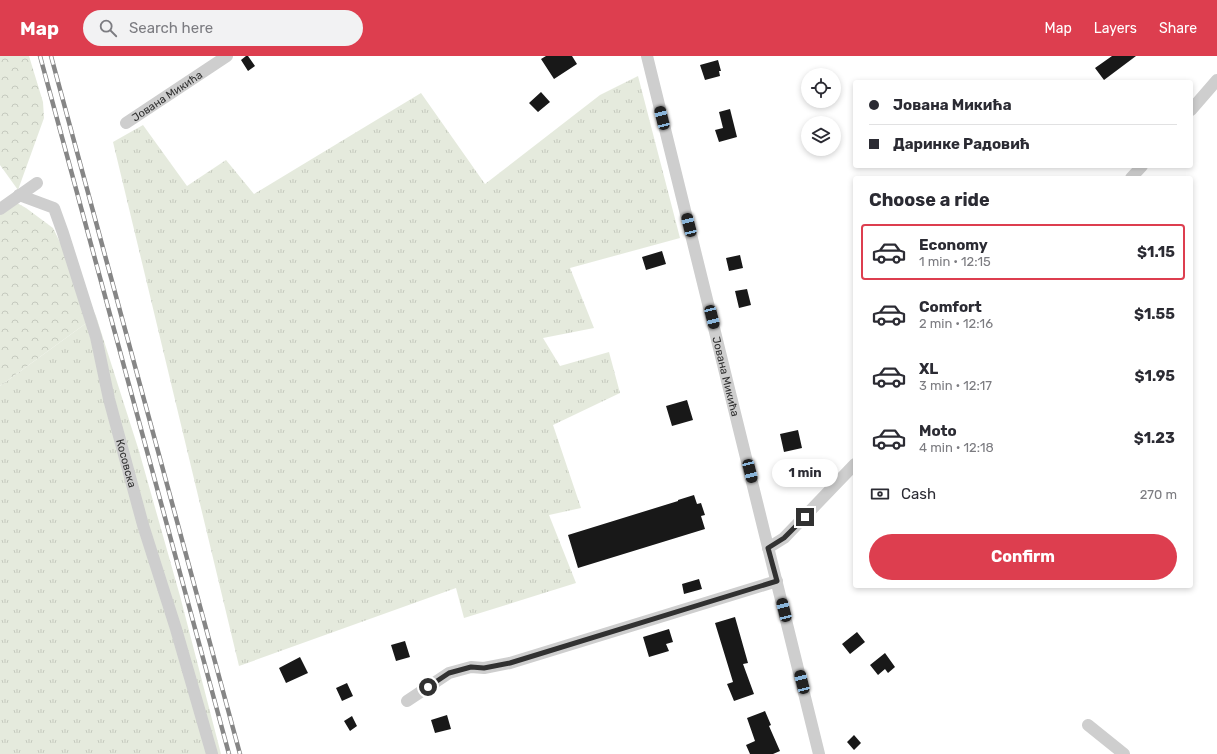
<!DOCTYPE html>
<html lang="en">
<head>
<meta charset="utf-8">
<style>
	:root { --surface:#fff; --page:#f2f2f3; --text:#2b2b33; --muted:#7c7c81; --line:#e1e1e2; --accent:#dd3e4f }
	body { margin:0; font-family:Rubik,sans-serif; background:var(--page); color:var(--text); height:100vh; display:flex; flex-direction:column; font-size:15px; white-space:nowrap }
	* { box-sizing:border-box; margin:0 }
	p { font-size:13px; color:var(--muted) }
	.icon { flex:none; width:22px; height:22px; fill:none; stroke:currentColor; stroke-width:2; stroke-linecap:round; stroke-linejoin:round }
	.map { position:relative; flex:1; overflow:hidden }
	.details { position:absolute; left:853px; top:120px; width:340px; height:412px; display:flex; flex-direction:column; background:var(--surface); border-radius:4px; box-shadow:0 2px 6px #0003 }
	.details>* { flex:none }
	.hud { position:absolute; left:853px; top:24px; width:340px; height:88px; border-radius:4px; box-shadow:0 2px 6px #0003; display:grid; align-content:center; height:88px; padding:0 16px; background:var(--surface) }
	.controls { position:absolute; left:801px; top:12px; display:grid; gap:8px }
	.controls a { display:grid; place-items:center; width:40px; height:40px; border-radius:50%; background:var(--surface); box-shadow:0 2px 6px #0003; font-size:20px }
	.end { position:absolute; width:18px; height:18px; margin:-9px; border:5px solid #313131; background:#fff; box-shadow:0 0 0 2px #fff }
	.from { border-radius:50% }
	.bubble { position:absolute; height:28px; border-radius:14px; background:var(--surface); box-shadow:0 2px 6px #0003; font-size:13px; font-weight:700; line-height:28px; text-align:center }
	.car { position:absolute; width:12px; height:24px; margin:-12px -6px; border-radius:5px; box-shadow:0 0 3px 1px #0007; background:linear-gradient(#222 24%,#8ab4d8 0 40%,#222 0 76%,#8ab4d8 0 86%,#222 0) }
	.hud b { display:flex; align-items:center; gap:14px; height:38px; font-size:15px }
	.hud b+b { border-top:1px solid var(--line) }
	.hud i { width:10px; height:10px; background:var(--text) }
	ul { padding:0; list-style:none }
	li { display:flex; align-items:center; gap:12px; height:56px; margin:0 8px 6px; padding:0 8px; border:2px solid transparent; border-radius:4px }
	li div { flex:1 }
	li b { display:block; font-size:15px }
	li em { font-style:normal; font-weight:700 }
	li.selected { border-color:var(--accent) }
	li>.icon { width:36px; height:36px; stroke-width:1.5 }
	h2 { padding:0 16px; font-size:18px; line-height:48px }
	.pay { display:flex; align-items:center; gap:10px; height:44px; padding:0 16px; font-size:15px }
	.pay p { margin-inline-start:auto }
	.button { display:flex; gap:8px; margin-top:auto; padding:8px 16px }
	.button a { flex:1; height:46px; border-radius:24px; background:var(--accent); color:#fff; font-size:16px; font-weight:700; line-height:46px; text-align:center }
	header { display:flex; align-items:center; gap:24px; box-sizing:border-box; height:56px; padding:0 20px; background:var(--accent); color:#fff }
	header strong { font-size:19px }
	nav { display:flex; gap:22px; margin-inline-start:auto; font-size:14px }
	.search { width:280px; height:36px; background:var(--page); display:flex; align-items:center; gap:10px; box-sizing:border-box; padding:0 14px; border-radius:22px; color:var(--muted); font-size:15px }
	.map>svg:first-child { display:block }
</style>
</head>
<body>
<header>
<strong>Map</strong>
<div class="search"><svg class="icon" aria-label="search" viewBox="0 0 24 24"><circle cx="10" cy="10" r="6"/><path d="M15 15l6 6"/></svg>Search here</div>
<nav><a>Map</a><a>Layers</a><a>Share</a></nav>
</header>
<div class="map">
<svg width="1217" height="698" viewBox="0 0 1217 698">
	<defs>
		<pattern id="grass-tufts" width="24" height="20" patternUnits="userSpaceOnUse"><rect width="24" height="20" fill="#e5eadd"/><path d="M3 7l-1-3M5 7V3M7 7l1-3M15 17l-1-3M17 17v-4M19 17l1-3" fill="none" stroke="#c5c9be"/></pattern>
		<pattern id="forest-crowns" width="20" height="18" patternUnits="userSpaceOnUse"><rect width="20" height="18" fill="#e5eadd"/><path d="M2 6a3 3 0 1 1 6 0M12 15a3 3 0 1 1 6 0" fill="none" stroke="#c5c9be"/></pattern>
	</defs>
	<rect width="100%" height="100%" fill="#fff"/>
	<path fill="url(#grass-tufts)" d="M638 20 680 182 570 212 594 272 543 282 560 310 609 296 620 337 553 369 581 452 549 459 576 527 464 562 456 532 239 610 113 86 143 69 187 130 226 104 254 138 421 37 485 128 600 39Z
		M96 260 139 395 180 540 221 698H0V330Z"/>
	<path fill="url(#forest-crowns)" d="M0 0H29L43 46 44 62 18 134 0 109Z
		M17 147 26 152 53 172 96 260 0 330V159Z"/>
	<path fill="#181818" d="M246 0H248L255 10 248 15 241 4Z
		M546 0H572L577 8 554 23 541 3Z
		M1112 0H1136L1104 24 1095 12Z
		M718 4 721 15H719L720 20 705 24 700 9Z
		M541 36 550 46 538 56 529 47Z
		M730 53 737 81 719 86 715 74 723 72 719 56Z
		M662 195 666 208 646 214 642 201Z
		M740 199 743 212 729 215 726 202Z
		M747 233 751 249 739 252 735 235Z
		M687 344 693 364 672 370 666 350Z
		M798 374 802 392 784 396 780 378Z
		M694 439 697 448 701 447 705 459 701 460 705 473 578 512 568 479 678 445V444Z
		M699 523 702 533 684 538 682 528Z
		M735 561 748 607 743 608 754 638 734 645 727 628 733 626 715 567Z
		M669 573 673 586 666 588 669 595 649 601 643 581Z
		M857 576 865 586 850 598 842 588Z
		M405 585 410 601 396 605 391 589Z
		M885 597 895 611 888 617 885 613 878 619 870 609Z
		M300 601 308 617 286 627 279 612Z
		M347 627 353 640 342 645 336 632Z
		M765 655 771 669 769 670 780 695 773 698H750L746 689 755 685 747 662Z
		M447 659 451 673 435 677 431 664Z
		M352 660 357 670 350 675 344 665Z
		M854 679 861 687 854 694 847 686Z"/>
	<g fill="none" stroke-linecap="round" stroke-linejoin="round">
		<g stroke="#cecece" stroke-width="12">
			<path id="s1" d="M647 0 819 698"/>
			<path d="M1191 54 1217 24"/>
			<path id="s2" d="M126 67 227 0"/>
			<path d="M1131 122 1142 110"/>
			<path id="s3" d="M19 139 54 152 63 177 96 281 109 343 143 469 176 573 212 698"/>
			<path d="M0 153 37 127"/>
			<path d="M768 492 784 482 855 408"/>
			<path d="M407 645 449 617 471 611 484 612 510 607 777 525"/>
			<path d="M1088 669 1124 698"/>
		</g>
		<g stroke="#868686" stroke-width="4.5">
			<path id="rail" d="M40 0 229 698
				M51 0 240 698"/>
		</g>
		<use href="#rail" stroke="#fff" stroke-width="3" stroke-dasharray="9" stroke-linecap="butt"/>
	</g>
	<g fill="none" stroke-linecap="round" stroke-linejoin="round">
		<path stroke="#313131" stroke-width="5" d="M428 631 449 617 471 611 484 612 510 607 777 525 768 492 784 482 805 461"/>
	</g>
	<g text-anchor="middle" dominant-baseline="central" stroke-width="4" stroke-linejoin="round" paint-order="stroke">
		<g font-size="11" fill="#313131" stroke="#fff">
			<text stroke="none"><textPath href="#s2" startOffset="49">Јована Микића</textPath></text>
			<text stroke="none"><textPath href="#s1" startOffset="330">Јована Микића</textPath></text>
			<text stroke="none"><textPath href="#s3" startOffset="303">Косовска</textPath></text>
		</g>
	</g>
</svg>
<div class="controls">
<a><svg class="icon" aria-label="locate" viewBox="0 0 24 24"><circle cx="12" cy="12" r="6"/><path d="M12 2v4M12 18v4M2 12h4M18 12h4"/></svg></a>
<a><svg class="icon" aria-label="layers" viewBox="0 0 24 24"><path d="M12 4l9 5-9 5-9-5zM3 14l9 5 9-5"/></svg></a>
</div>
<i class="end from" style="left:428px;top:631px"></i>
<i class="end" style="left:805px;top:461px"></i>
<div class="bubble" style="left:772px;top:403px;width:66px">1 min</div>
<i class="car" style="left:662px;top:62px;rotate:346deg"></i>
<i class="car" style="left:689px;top:169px;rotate:346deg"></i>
<i class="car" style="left:712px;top:261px;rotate:166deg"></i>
<i class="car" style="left:750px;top:415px;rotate:166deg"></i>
<i class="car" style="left:784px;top:554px;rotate:346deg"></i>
<i class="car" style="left:802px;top:626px;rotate:346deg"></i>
<div class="hud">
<b><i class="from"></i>Јована Микића</b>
<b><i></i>Даринке Радовић</b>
</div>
<section class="details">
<h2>Choose a ride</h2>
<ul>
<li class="selected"><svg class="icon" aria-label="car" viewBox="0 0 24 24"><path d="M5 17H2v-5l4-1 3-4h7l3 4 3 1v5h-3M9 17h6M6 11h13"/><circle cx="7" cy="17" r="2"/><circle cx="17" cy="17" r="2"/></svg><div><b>Economy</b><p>1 min · 12:15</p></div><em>$1.15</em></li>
<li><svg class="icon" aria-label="car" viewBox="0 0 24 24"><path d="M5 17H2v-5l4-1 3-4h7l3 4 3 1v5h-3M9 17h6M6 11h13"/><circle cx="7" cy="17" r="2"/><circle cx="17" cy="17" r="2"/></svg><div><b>Comfort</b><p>2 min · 12:16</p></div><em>$1.55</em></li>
<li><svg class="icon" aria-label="car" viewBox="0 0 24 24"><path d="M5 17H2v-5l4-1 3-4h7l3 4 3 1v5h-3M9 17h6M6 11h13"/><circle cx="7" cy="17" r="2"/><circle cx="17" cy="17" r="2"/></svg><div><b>XL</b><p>3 min · 12:17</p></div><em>$1.95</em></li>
<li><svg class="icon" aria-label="car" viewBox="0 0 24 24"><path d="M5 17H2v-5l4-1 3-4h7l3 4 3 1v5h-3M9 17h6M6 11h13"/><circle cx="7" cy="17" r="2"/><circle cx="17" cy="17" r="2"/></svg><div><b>Moto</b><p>4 min · 12:18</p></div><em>$1.23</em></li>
</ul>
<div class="pay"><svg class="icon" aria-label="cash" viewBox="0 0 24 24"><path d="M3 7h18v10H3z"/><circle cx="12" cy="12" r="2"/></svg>Cash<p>270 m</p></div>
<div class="button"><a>Confirm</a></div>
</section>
</div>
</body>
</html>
